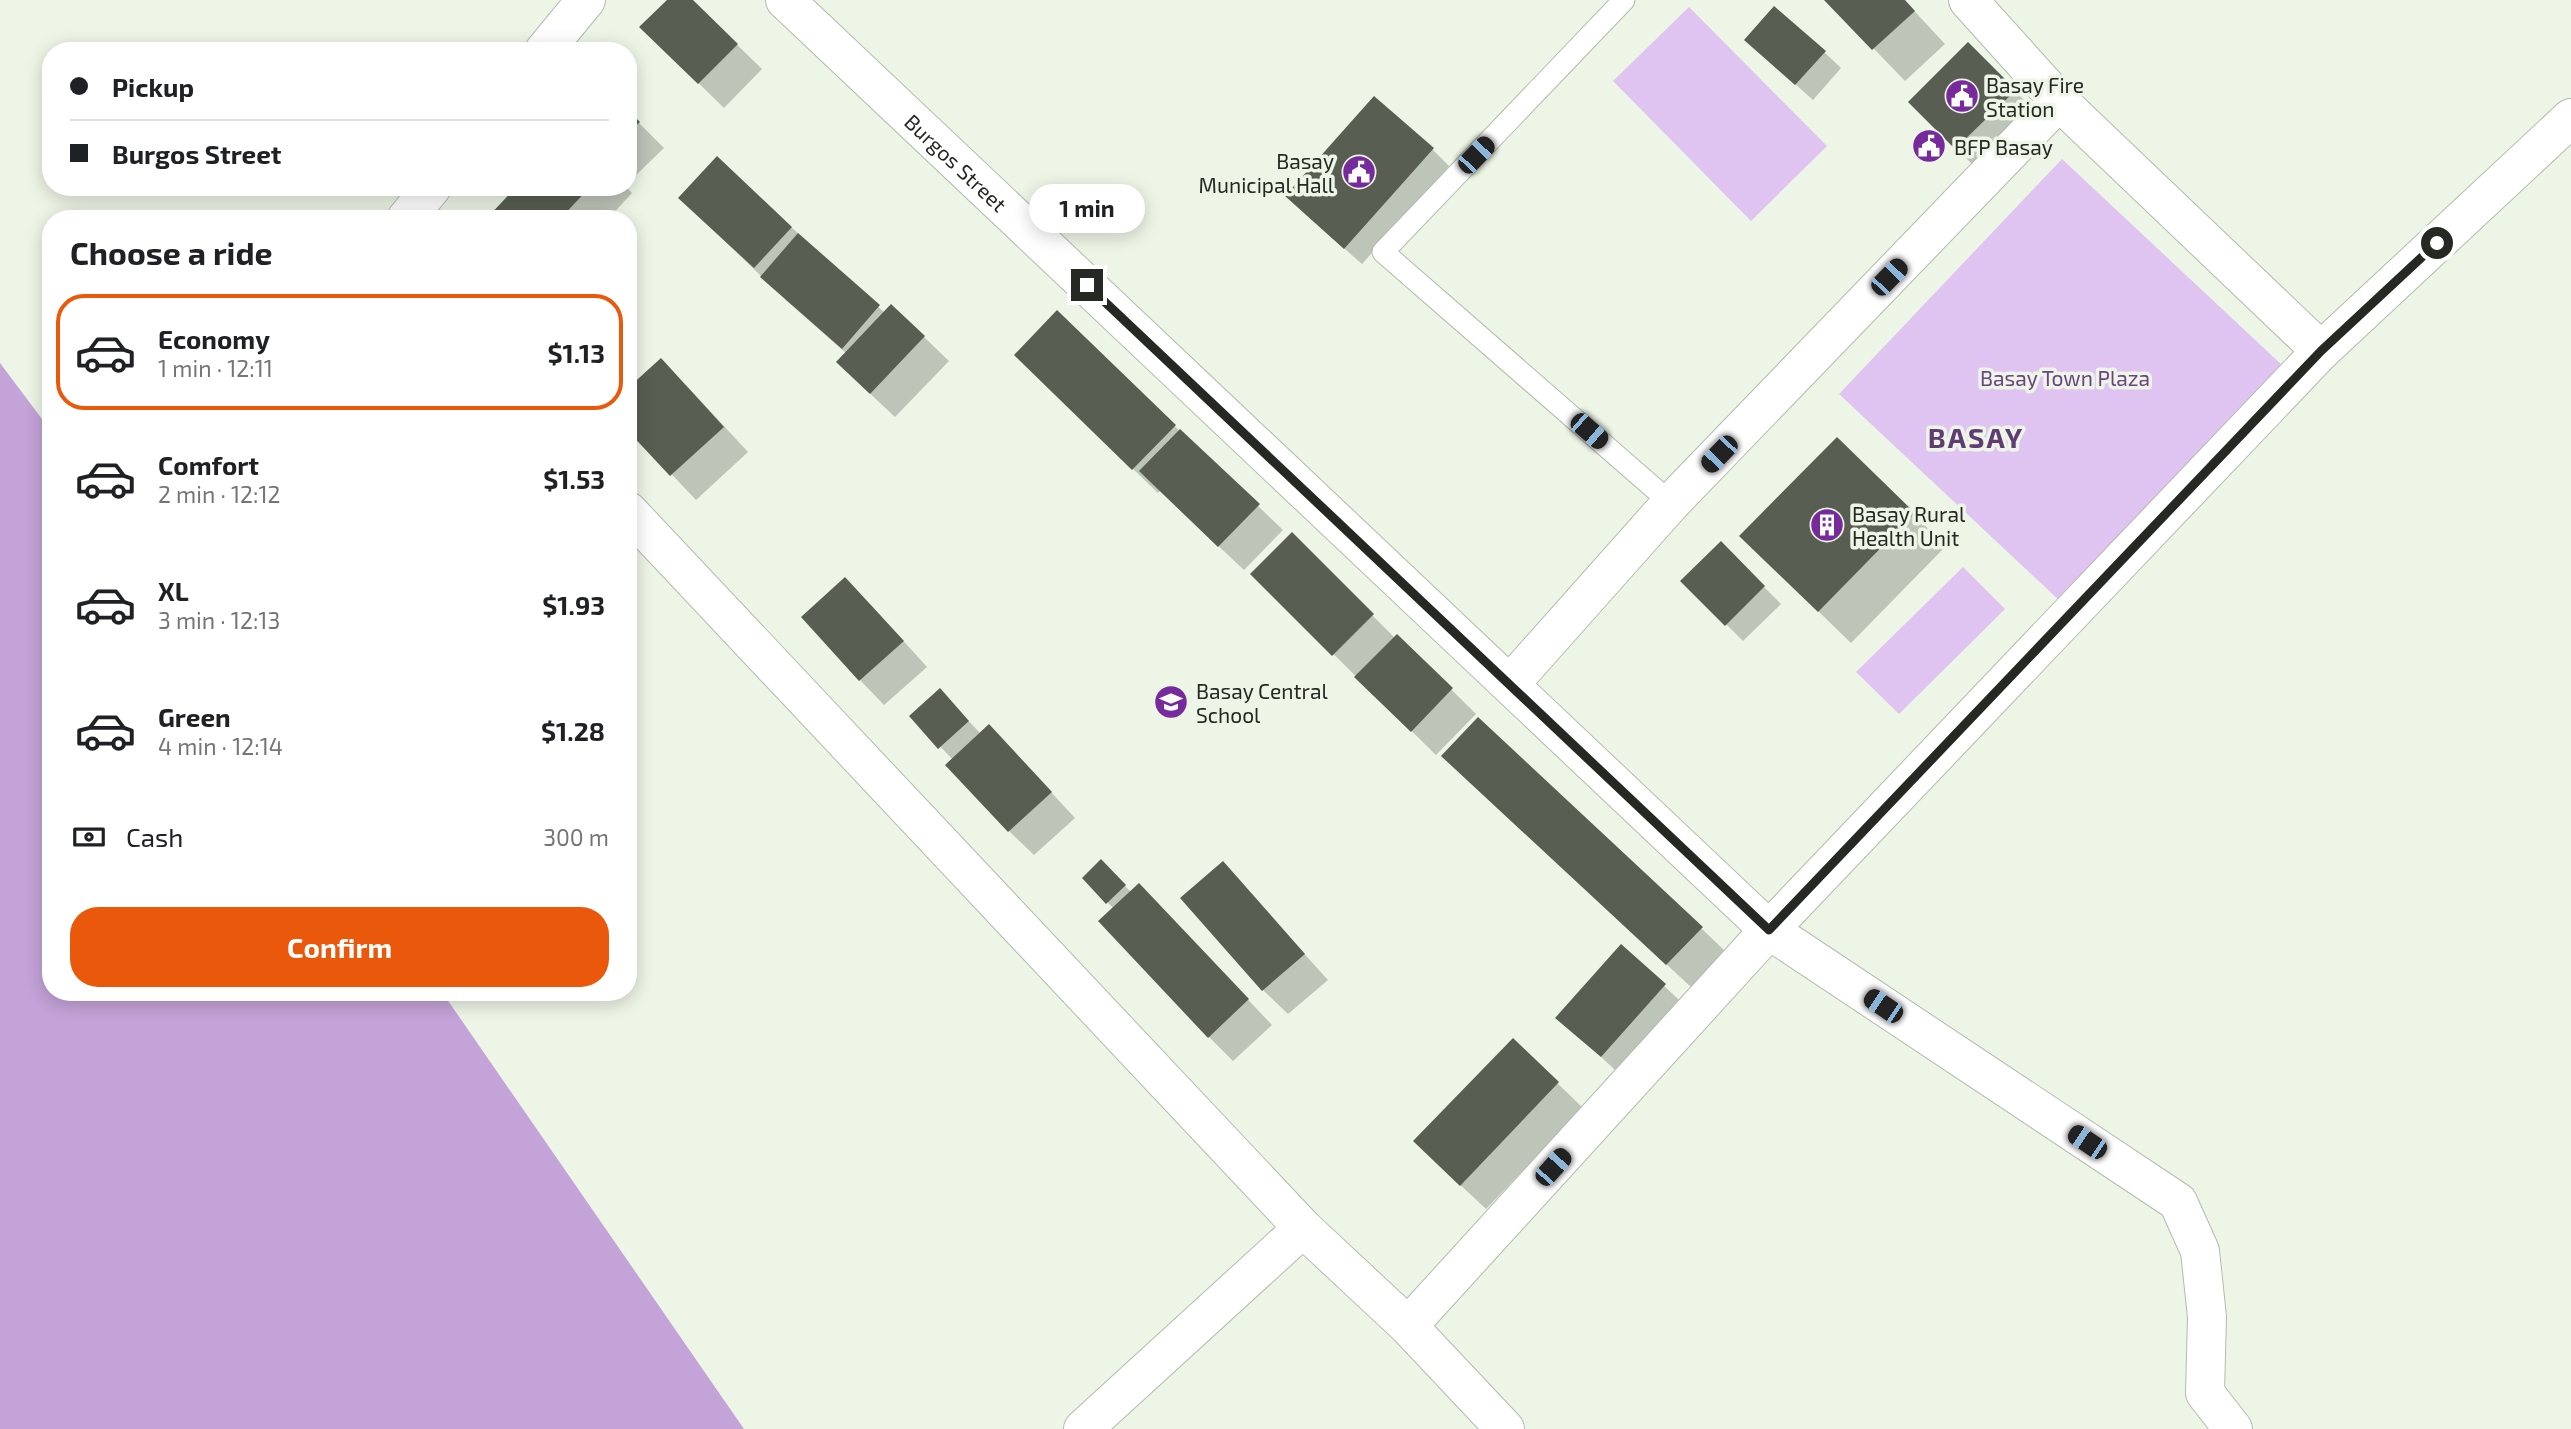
<!DOCTYPE html>
<html lang="en">
<head>
<meta charset="utf-8">
<style>
	:root { --surface:#fff; --page:#f2f2f2; --text:#202124; --muted:#757577; --line:#e0e0e0; --accent:#ea580c }
	body { margin:0; font-family:"Exo 2",sans-serif; background:var(--page); color:var(--text); height:100vh; display:flex; flex-direction:column; font-size:26px; white-space:nowrap }
	* { box-sizing:border-box; margin:0 }
	p { font-size:23px; color:var(--muted) }
	.icon { flex:none; width:38px; height:38px; fill:none; stroke:currentColor; stroke-width:2; stroke-linecap:round; stroke-linejoin:round }
	.map { position:relative; flex:1; overflow:hidden }
	.sheet { position:absolute; left:42px; top:210px; width:595px; height:791px; display:flex; flex-direction:column; background:var(--surface); border-radius:28px; box-shadow:0 4px 18px #0003 }
	.sheet>* { flex:none }
	.banner { position:absolute; left:42px; top:42px; width:595px; height:154px; border-radius:28px; box-shadow:0 4px 18px #0003; display:grid; align-content:center; height:154px; padding:0 28px; background:var(--surface) }
	.end { position:absolute; width:32px; height:32px; margin:-16px; border:9px solid #252823; background:#fff; box-shadow:0 0 0 4px #fff }
	.from { border-radius:50% }
	.bubble { position:absolute; height:49px; border-radius:24px; background:var(--surface); box-shadow:0 4px 18px #0003; font-size:23px; font-weight:700; line-height:49px; text-align:center }
	.car { position:absolute; width:21px; height:42px; margin:-21px -10px; border-radius:9px; box-shadow:0 0 5px 2px #0007; background:linear-gradient(#222 24%,#8ab4d8 0 40%,#222 0 76%,#8ab4d8 0 86%,#222 0) }
	.banner b { display:flex; align-items:center; gap:24px; height:66px; font-size:26px }
	.banner b+b { border-top:2px solid var(--line) }
	.banner i { width:18px; height:18px; background:var(--text) }
	ul { padding:0; list-style:none }
	li { display:flex; align-items:center; gap:21px; height:116px; margin:0 14px 10px; padding:0 14px; border:4px solid transparent; border-radius:28px }
	li div { flex:1 }
	li b { display:block; font-size:26px }
	li em { font-style:normal; font-weight:700 }
	li.selected { border-color:var(--accent) }
	li>.icon { width:63px; height:63px; stroke-width:1.5 }
	h2 { padding:0 28px; font-size:32px; line-height:84px }
	.pay { display:flex; align-items:center; gap:18px; height:77px; padding:0 28px; font-size:26px }
	.pay p { margin-inline-start:auto }
	.cta { display:flex; gap:14px; margin-top:auto; padding:14px 28px }
	.cta a { flex:1; height:80px; border-radius:28px; background:var(--accent); color:#fff; font-size:28px; font-weight:700; line-height:80px; text-align:center }
	.map>svg:first-child { display:block }
</style>
</head>
<body>
<div class="map">
<svg width="2571" height="1429" viewBox="0 0 2571 1429">
	<rect width="100%" height="100%" fill="#edf5e6"/>
	<path fill="#dfc4f1" d="M1689 7 1827 146 1751 221 1613 81Z
		M2062 159 2283 366 2061 602 1839 394Z
		M1963 567 2005 609 1899 714 1856 672Z"/>
	<path fill="#c4a3d8" d="M0 363 51 431V992H442L744 1429H0Z"/>
	<path fill="#0003" d="M669 0H691L762 69 724 108 667 52Z
		M1827 0H1904L1945 44 1905 81Z
		M1746 40 1824 52 1841 68 1813 100Z
		M1968 45 2032 108 1973 165 1910 102Z
		M628 112 664 148 633 178 628 173Z
		M1432 149 1449 166 1362 264 1304 213Z
		M717 159 885 313 924 337 949 361 895 417 863 387 847 354 787 301 680 198Z
		M519 187H626L632 193 608 219H488Z
		M1057 313 1283 530 1244 570 1160 491 1158 493 1041 380Z
		M686 385 748 452 696 500 628 428Z
		M1837 440 1946 546 1851 643 1774 568Z
		M1292 535 1395 638 1397 636 1476 714 1436 755 1252 574Z
		M1721 544 1781 604 1743 641 1683 581Z
		M870 604 927 667 884 705 860 680Z
		M940 691 981 734 1013 751 1075 818 1034 855 1009 831 953 760 912 717Z
		M1468 780 1701 928 1726 952 1692 988Z
		M1101 862 1131 892 1163 910 1272 1025 1233 1061 1209 1037 1114 909 1084 878Z
		M1223 864 1328 980 1288 1014 1263 990Z
		M1621 946 1690 1010 1627 1081 1558 1017Z
		M1513 1040 1583 1108 1486 1209 1440 1166Z"/>
	<path fill="#585f52" d="M667 0H693L738 44 698 84 639 27Z
		M1824 0H1905L1915 11 1872 50Z
		M1774 6 1826 51 1795 85 1744 40Z
		M1968 42 2016 90 1955 149 1908 102Z
		M1374 96 1434 148 1344 249 1285 196Z
		M628 110 640 122 628 133Z
		M717 156 792 227 754 268 678 198Z
		M516 187H590L560 219H486Z
		M798 233 880 305 842 349 760 277Z
		M891 304 925 336 870 394 836 362Z
		M1057 310 1176 425 1132 470 1014 355Z
		M661 358 724 427 670 476 628 431V388Z
		M1180 429 1260 504 1218 547 1139 471Z
		M1837 437 1915 513 1818 612 1739 536Z
		M1292 532 1374 614 1332 656 1250 574Z
		M1721 541 1765 586 1725 626 1680 581Z
		M845 577 904 641 859 681 801 617Z
		M1397 634 1453 688 1411 732 1354 677Z
		M940 688 969 721 938 749 909 716Z
		M1478 717 1703 927 1666 965 1441 756Z
		M989 724 1052 792 1008 832 945 765Z
		M1101 859 1126 885 1106 904 1082 878Z
		M1223 861 1305 954 1262 991 1180 898Z
		M1139 883 1249 999 1208 1038 1098 921Z
		M1621 944 1666 984 1601 1057 1555 1018Z
		M1513 1038 1559 1082 1460 1186 1413 1141Z"/>
	<g fill="none" stroke-linecap="round" stroke-linejoin="round">
		<g stroke="#b3bbac" stroke-width="23">
			<path id="lane" d="M1624 0 1383 252 1671 503"/>
		</g>
		<g stroke="#b3bbac" stroke-width="40">
			<g id="street">
				<path id="s1" d="M785 0 1769 930 2178 1202 2200 1251 2207 1317 2205 1393 2233 1429"/>
				<path d="M544 51 586 0"/>
				<path d="M406 219 432 187"/>
				<path d="M628 511 1303 1228 1408 1326 1505 1429"/>
				<path d="M1510 684 1671 503 2059 101"/>
				<path d="M1408 1326 1769 930 2321 351"/>
				<path d="M1083 1429 1303 1228"/>
			</g>
		</g>
		<g stroke="#b3bbac" stroke-width="40">
			<path id="secondary" d="M1968 0 2059 101 2321 351 2571 118"/>
		</g>
		<use href="#lane" stroke="#fff" stroke-width="21"/>
		<use href="#street" stroke="#fff" stroke-width="38"/>
		<use href="#secondary" stroke="#fff" stroke-width="38"/>
	</g>
	<g fill="none" stroke-linecap="round" stroke-linejoin="round">
		<path stroke="#252823" stroke-width="9" d="M1087 285 1769 930 2321 351 2437 243"/>
	</g>
	<defs>
		<g id="civic-disc" transform="scale(1.75)"><circle r="9.5" fill="#772a9c" stroke="#edf5e6"/><path d="M-.6-6.5H3V-4.5H.6V-3L4-1V1h2V6H-6V1h2V-1L-.6-3ZM-1.2 2.5V6h2.4V2.5Z" fill="#fff"/></g>
		<g id="building-disc" transform="scale(1.75)"><circle r="9.5" fill="#772a9c" stroke="#edf5e6"/><path d="M-4-6H4V6H1V3H-1V6H-4ZM-2.5-4.3h1.7v1.8h-1.7ZM.8-4.3h1.7v1.8H.8ZM-2.5-1h1.7V.8h-1.7ZM.8-1h1.7V.8H.8Z" fill="#fff"/></g>
		<g id="school-disc" transform="scale(1.75)"><circle r="9.5" fill="#772a9c" stroke="#edf5e6"/><path d="M0-5L7-2L0 1L-7-2ZM-4 1L0 2.5L4 1V4Q0 6-4 4Z" fill="#fff"/></g>
	</defs>
	<g fill-rule="evenodd">
		<use href="#civic-disc" x="1962" y="96"/>
		<use href="#civic-disc" x="1929" y="146"/>
		<use href="#civic-disc" x="1359" y="172"/>
		<use href="#building-disc" x="1827" y="525"/>
		<use href="#school-disc" x="1171" y="702"/>
	</g>
	<g text-anchor="middle" dominant-baseline="central" stroke-width="7" stroke-linejoin="round" paint-order="stroke">
		<g font-size="21" fill="#252823" stroke="#edf5e6" text-anchor="start">
			<text x="1986" y="84">Basay Fire<tspan x="1986" dy="24">Station</tspan></text>
			<text x="1954" y="146">BFP Basay</text>
			<text x="1334" y="160" text-anchor="end">Basay<tspan x="1334" dy="24">Municipal Hall</tspan></text>
			<text x="1852" y="513">Basay Rural<tspan x="1852" dy="24">Health Unit</tspan></text>
			<text x="1196" y="690">Basay Central<tspan x="1196" dy="24">School</tspan></text>
		</g>
		<g font-size="21" fill="#252823" stroke="#edf5e6">
			<text stroke="none"><textPath href="#s1" startOffset="236">Burgos Street</textPath></text>
		</g>
		<g font-size="21" fill="#6c4284" stroke="#edf5e6">
			<text x="2065" y="377">Basay Town Plaza</text>
		</g>
		<g font-size="28" font-weight="bold" letter-spacing="2" fill="#603c75" stroke="#edf5e6">
			<text x="1976" y="437">BASAY</text>
		</g>
	</g>
</svg>
<i class="end from" style="left:2437px;top:243px"></i>
<i class="end" style="left:1087px;top:285px"></i>
<div class="bubble" style="left:1029px;top:184px;width:116px">1 min</div>
<i class="car" style="left:1476px;top:155px;rotate:44deg"></i>
<i class="car" style="left:1889px;top:277px;rotate:44deg"></i>
<i class="car" style="left:1589px;top:431px;rotate:131deg"></i>
<i class="car" style="left:1719px;top:454px;rotate:224deg"></i>
<i class="car" style="left:1883px;top:1006px;rotate:304deg"></i>
<i class="car" style="left:2087px;top:1142px;rotate:304deg"></i>
<i class="car" style="left:1553px;top:1167px;rotate:42deg"></i>
<div class="banner">
<b><i class="from"></i>Pickup</b>
<b><i></i>Burgos Street</b>
</div>
<section class="sheet">
<h2>Choose a ride</h2>
<ul>
<li class="selected"><svg class="icon" aria-label="car" viewBox="0 0 24 24"><path d="M5 17H2v-5l4-1 3-4h7l3 4 3 1v5h-3M9 17h6M6 11h13"/><circle cx="7" cy="17" r="2"/><circle cx="17" cy="17" r="2"/></svg><div><b>Economy</b><p>1 min · 12:11</p></div><em>$1.13</em></li>
<li><svg class="icon" aria-label="car" viewBox="0 0 24 24"><path d="M5 17H2v-5l4-1 3-4h7l3 4 3 1v5h-3M9 17h6M6 11h13"/><circle cx="7" cy="17" r="2"/><circle cx="17" cy="17" r="2"/></svg><div><b>Comfort</b><p>2 min · 12:12</p></div><em>$1.53</em></li>
<li><svg class="icon" aria-label="car" viewBox="0 0 24 24"><path d="M5 17H2v-5l4-1 3-4h7l3 4 3 1v5h-3M9 17h6M6 11h13"/><circle cx="7" cy="17" r="2"/><circle cx="17" cy="17" r="2"/></svg><div><b>XL</b><p>3 min · 12:13</p></div><em>$1.93</em></li>
<li><svg class="icon" aria-label="car" viewBox="0 0 24 24"><path d="M5 17H2v-5l4-1 3-4h7l3 4 3 1v5h-3M9 17h6M6 11h13"/><circle cx="7" cy="17" r="2"/><circle cx="17" cy="17" r="2"/></svg><div><b>Green</b><p>4 min · 12:14</p></div><em>$1.28</em></li>
</ul>
<div class="pay"><svg class="icon" aria-label="cash" viewBox="0 0 24 24"><path d="M3 7h18v10H3z"/><circle cx="12" cy="12" r="2"/></svg>Cash<p>300 m</p></div>
<div class="cta"><a>Confirm</a></div>
</section>
</div>
</body>
</html>
